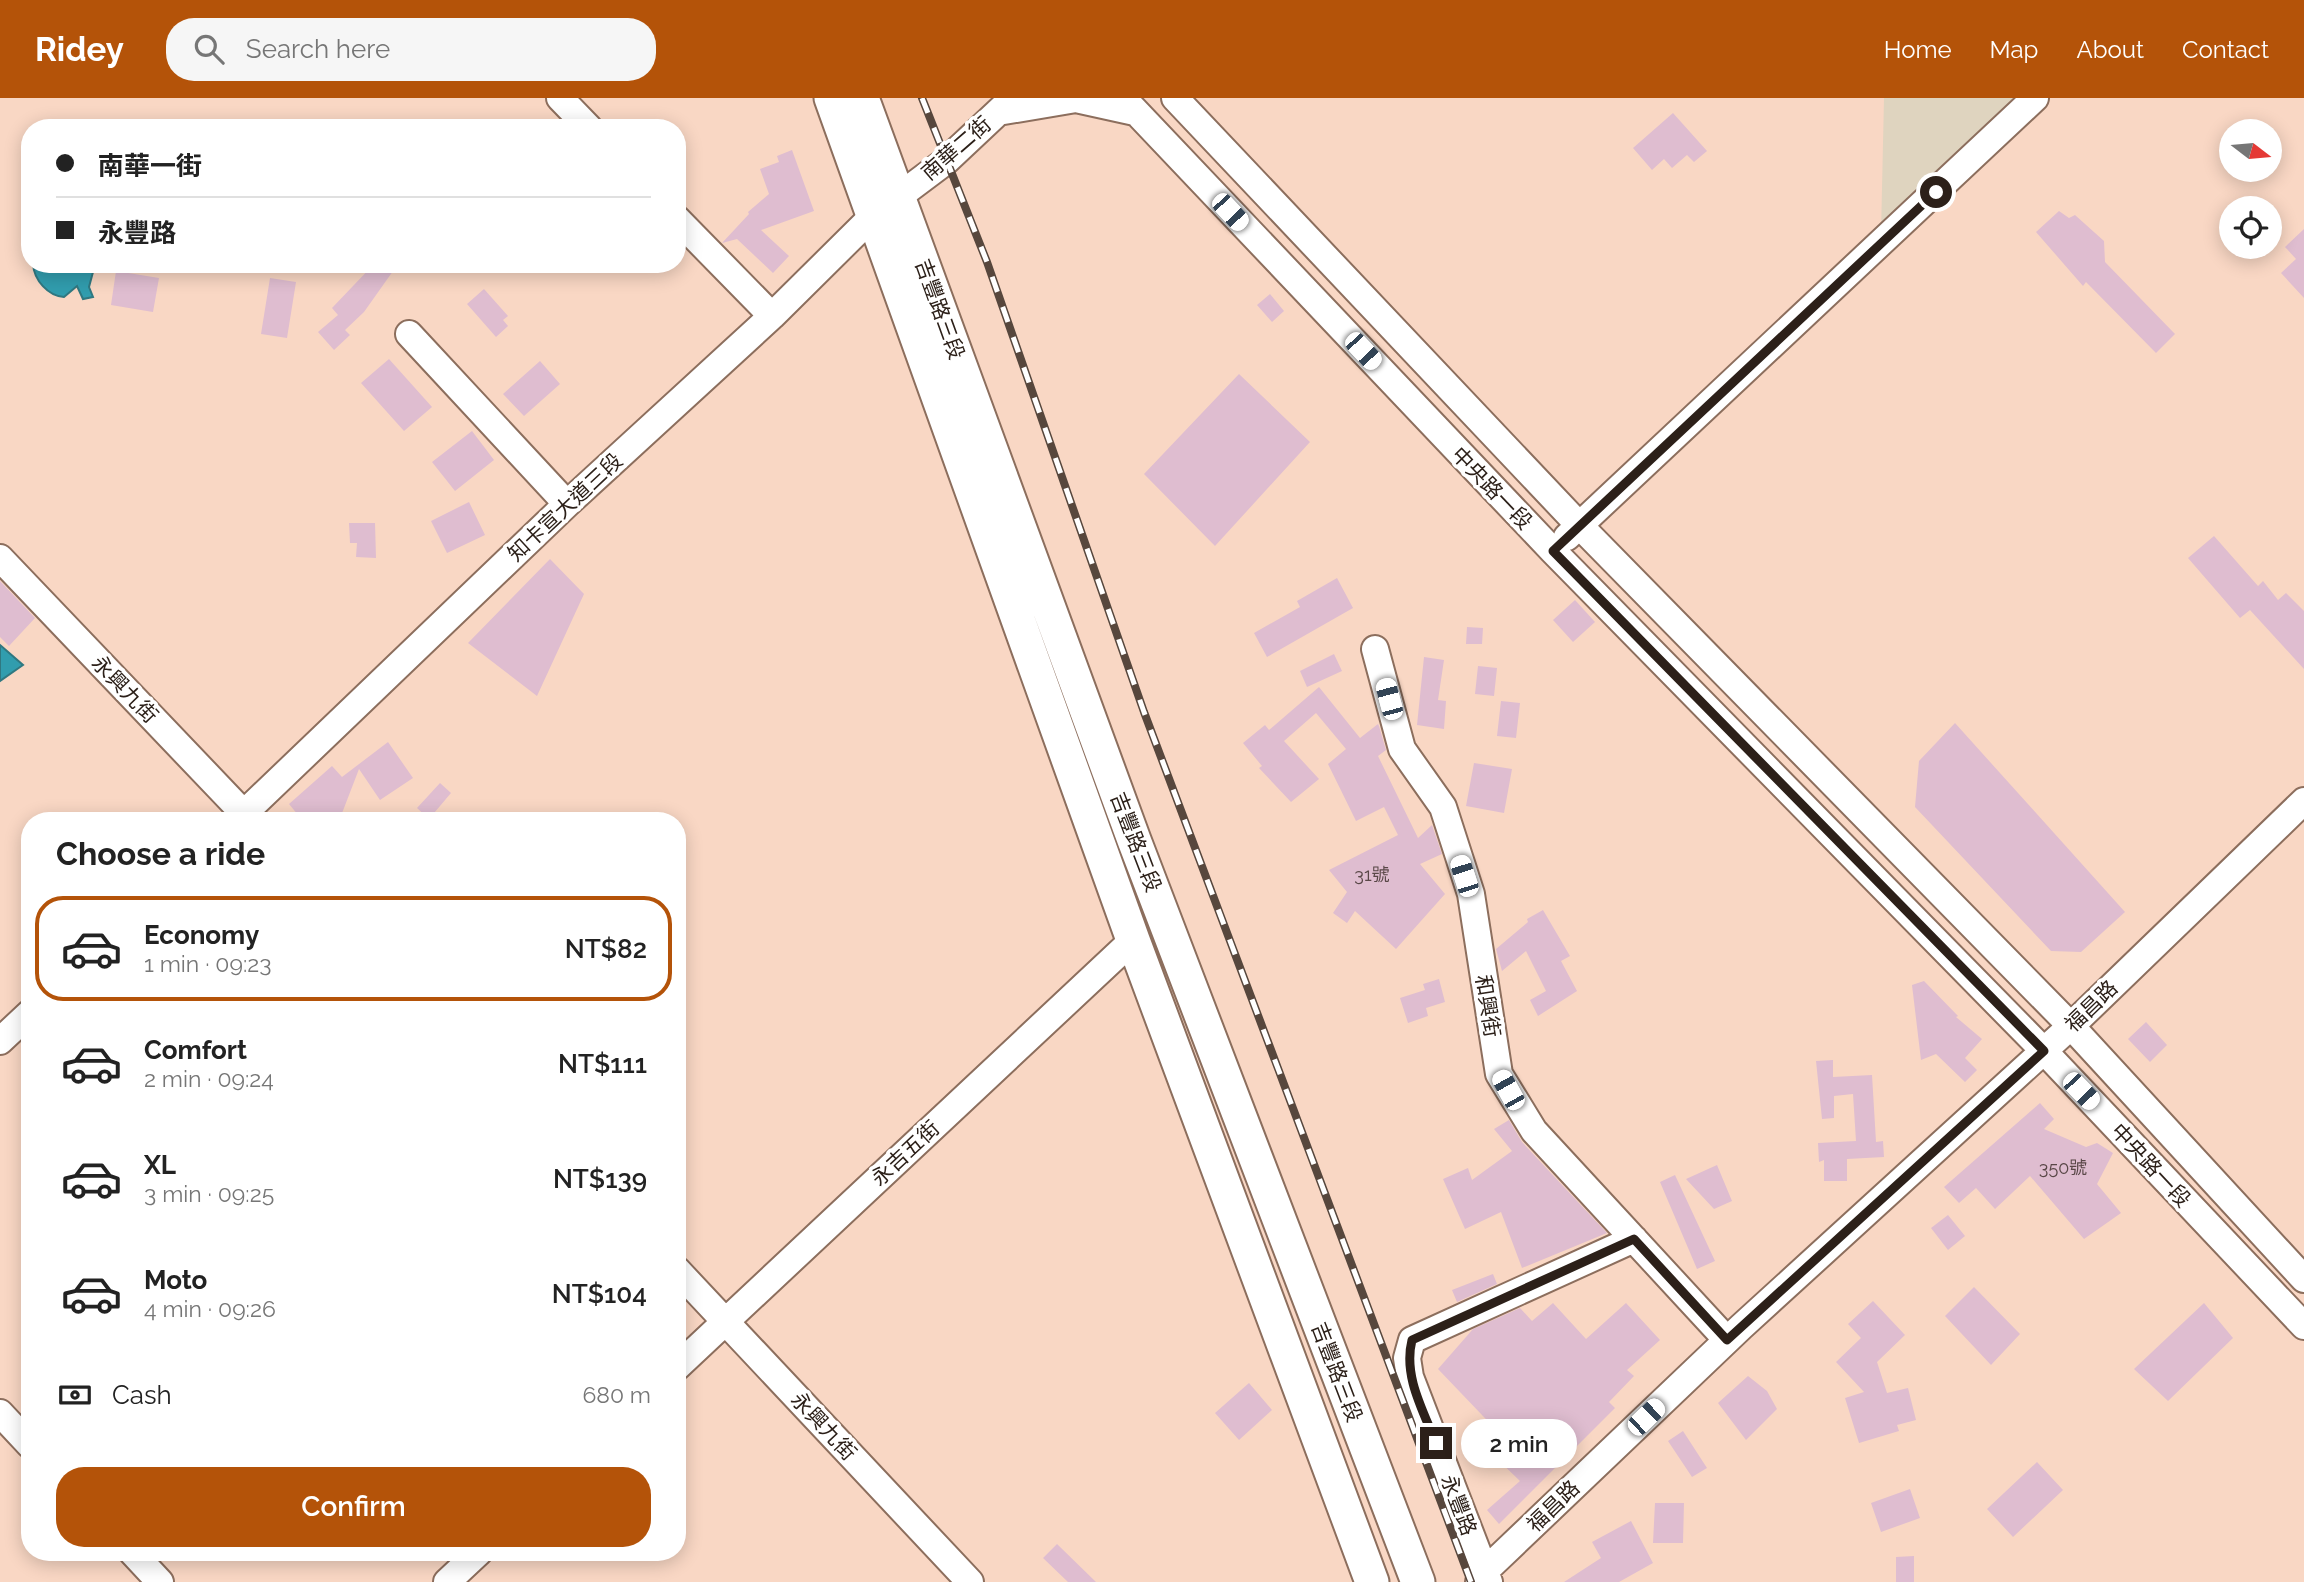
<!DOCTYPE html>
<html lang="en">
<head>
<meta charset="utf-8">
<style>
	:root { --surface:#fff; --page:#f6f6f6; --text:#222; --muted:#767676; --line:#e0e0e0; --accent:#b45309 }
	body { margin:0; font-family:Raleway,"Noto Sans TC",sans-serif; background:var(--page); color:var(--text); height:100vh; display:flex; flex-direction:column; font-size:26px; white-space:nowrap }
	* { box-sizing:border-box; margin:0 }
	p { font-size:23px; color:var(--muted) }
	.icon { flex:none; width:38px; height:38px; fill:none; stroke:currentColor; stroke-width:2; stroke-linecap:round; stroke-linejoin:round }
	.map { position:relative; flex:1; overflow:hidden }
	.sheet { position:absolute; left:21px; top:714px; width:665px; height:749px; display:flex; flex-direction:column; background:var(--surface); border-radius:28px; box-shadow:0 4px 18px #0003 }
	.sheet>* { flex:none }
	.hud { position:absolute; left:21px; top:21px; width:665px; height:154px; border-radius:28px; box-shadow:0 4px 18px #0003; display:grid; align-content:center; height:154px; padding:0 35px; background:var(--surface) }
	.needle { width:46px; rotate:106deg }
	.controls { position:absolute; left:2219px; top:21px; display:grid; gap:14px }
	.controls a { display:grid; place-items:center; width:63px; height:63px; border-radius:50%; background:var(--surface); box-shadow:0 4px 18px #0003; font-size:35px }
	.end { position:absolute; width:32px; height:32px; margin:-16px; border:9px solid #2c2019; background:#fff; box-shadow:0 0 0 4px #fff }
	.from { border-radius:50% }
	.bubble { position:absolute; height:49px; border-radius:24px; background:var(--surface); box-shadow:0 4px 18px #0003; font-size:23px; font-weight:600; line-height:49px; text-align:center }
	.car { position:absolute; width:21px; height:42px; margin:-21px -10px; border-radius:9px; box-shadow:0 0 5px 2px #0007; background:linear-gradient(#fff 24%,#345 0 40%,#fff 0 76%,#345 0 86%,#fff 0) }
	.hud b { display:flex; align-items:center; gap:24px; height:66px; font-size:26px }
	.hud b+b { border-top:2px solid var(--line) }
	.hud i { width:18px; height:18px; background:var(--text) }
	ul { padding:0; list-style:none }
	li { display:flex; align-items:center; gap:21px; height:105px; margin:0 14px 10px; padding:0 21px; border:4px solid transparent; border-radius:28px }
	li div { flex:1 }
	li b { display:block; font-size:26px }
	li em { font-style:normal; font-weight:600 }
	li.current { border-color:var(--accent) }
	li>.icon { width:63px; height:63px; stroke-width:1.5 }
	h2 { padding:0 35px; font-size:32px; line-height:84px }
	.pay { display:flex; align-items:center; gap:18px; height:77px; padding:0 35px; font-size:26px }
	.pay p { margin-inline-start:auto }
	.action { display:flex; gap:14px; margin-top:auto; padding:14px 35px }
	.action a { flex:1; height:80px; border-radius:28px; background:var(--accent); color:#fff; font-size:28px; font-weight:600; line-height:80px; text-align:center }
	header { display:flex; align-items:center; gap:42px; box-sizing:border-box; height:98px; padding:0 35px; background:var(--accent); color:#fff }
	header strong { font-size:33px }
	nav { display:flex; gap:38px; margin-inline-start:auto; font-size:24px }
	.search { width:490px; height:63px; background:var(--page); display:flex; align-items:center; gap:18px; box-sizing:border-box; padding:0 24px; border-radius:28px; color:var(--muted); font-size:26px }
	.map>svg:first-child { display:block }
</style>
</head>
<body>
<header>
<strong>Ridey</strong>
<div class="search"><svg class="icon" aria-label="search" viewBox="0 0 24 24"><circle cx="10" cy="10" r="6"/><path d="M15 15l6 6"/></svg>Search here</div>
<nav><a>Home</a><a>Map</a><a>About</a><a>Contact</a></nav>
</header>
<div class="map">
<svg width="2304" height="1484" viewBox="0 0 2304 1484">
	<rect width="100%" height="100%" fill="#f9d7c4"/>
	<path fill="#dfd4bf" d="M1884 0H2025L1881 136Z"/>
	<path fill="#319dae" stroke="#307881" stroke-width="2" d="M33 166H72L77 171 93 174 89 189 93 199 83 201 77 188 64 199C48 198 34 182 33 166Z
		M0 547 23 567 0 583Z"/>
	<path fill="#dfbdd0" d="M1673 15 1707 53 1694 64 1687 57 1672 70 1664 61 1652 72 1633 50Z
		M792 52 814 113 761 132 789 158 773 175 737 141 722 145 749 116 748 114 769 96 760 71 779 64 777 58Z
		M2059 113 2069 120 2075 117 2104 143 2105 164 2175 236 2156 255 2086 184 2083 188 2036 134Z
		M2304 131V200L2281 175 2296 161 2285 149Z
		M374 166H398L364 214 345 232 350 237 334 252 318 234 338 217 332 210Z
		M116 173 159 180 153 214 111 207Z
		M270 180 296 184 287 240 261 236Z
		M484 191 508 218 503 222 508 228 496 239 467 206Z
		M1270 196 1284 213 1272 224 1257 207Z
		M389 261 432 309 404 333 361 285Z
		M540 263 560 286 524 318 503 296Z
		M1239 276 1310 344 1215 448 1144 376Z
		M472 333 494 362 455 393 432 364Z
		M469 404 485 437 447 455 431 423Z
		M349 425H375L376 460 356 459 357 445H350Z
		M2214 438 2258 488 2263 483 2278 502 2286 495 2304 513V571L2250 512 2240 520 2188 460Z
		M550 461 584 496 537 598 468 545Z
		M1337 480 1353 510 1267 559 1254 535 1300 509 1297 503Z
		M0 483 35 520 9 548 0 539Z
		M1575 502 1595 524 1573 544 1553 522Z
		M1467 529 1483 530 1482 546H1466Z
		M1334 556 1342 573 1307 589 1300 573Z
		M1424 559 1444 562 1438 602 1446 603 1444 631 1417 627Z
		M1478 568 1497 570 1494 598 1475 596Z
		M1319 589 1360 640 1378 626 1379 628 1386 652 1378 658 1418 740 1432 727 1442 756 1420 766 1445 796 1396 851 1355 813 1347 825 1333 815 1347 794 1329 772 1398 737 1384 709 1356 723 1328 666 1346 651 1316 615 1284 643 1319 681 1291 704 1259 670 1262 668 1243 645 1265 627 1269 632Z
		M1501 603 1520 605 1516 640 1497 638Z
		M1955 625 2125 814 2081 854 2051 853 1915 709 1919 663Z
		M388 644 413 680 380 702 359 671 339 723H303L289 706 332 668 342 679Z
		M1474 665 1512 671 1504 715 1466 708Z
		M440 685 451 695 429 721 417 710Z
		M1543 812 1570 858 1561 863 1577 893 1538 918 1530 902 1546 893 1526 853 1502 873 1496 851 1528 824 1527 821Z
		M1439 881 1445 904 1426 910 1428 918 1408 925 1400 900 1425 892 1423 886Z
		M1924 883 1958 918 1956 919 1982 941 1965 960 1977 972 1965 984 1936 956 1921 962 1912 887Z
		M2146 924 2167 947 2150 964 2128 941Z
		M1833 962V979L1872 977 1876 1044 1883 1043 1884 1059 1847 1061V1083H1824V1062L1819 1064 1818 1045 1856 1043 1853 996 1834 998V1020L1822 1021 1816 963Z
		M2040 1005 2054 1021 2044 1031 2086 1049 2097 1045 2113 1055 2097 1086 2121 1115 2084 1141 2030 1078 1995 1111 1976 1090 1959 1105 1944 1089Z
		M1509 1022 1522 1044 1607 1135 1522 1170 1501 1114 1465 1131 1443 1081 1468 1070 1472 1082 1512 1053 1494 1031Z
		M1717 1067 1732 1103 1714 1111 1686 1081Z
		M1675 1077 1715 1163 1697 1171 1660 1084Z
		M1948 1117 1965 1138 1948 1152 1931 1130Z
		M1493 1176 1497 1186 1457 1204 1452 1192Z
		M1974 1189 2020 1236 1991 1267 1945 1218Z
		M1873 1203 1905 1237 1877 1264 1887 1295 1908 1290 1916 1322 1897 1327 1899 1333 1859 1345 1845 1300 1864 1294 1836 1264 1861 1240 1848 1226Z
		M1553 1205 1586 1241 1626 1205 1660 1242 1627 1272 1634 1278 1609 1304 1615 1310 1499 1426 1487 1412 1520 1383 1492 1356 1504 1343V1340L1438 1271 1473 1231 1520 1210 1532 1223Z
		M2204 1205 2233 1240 2168 1303 2134 1271Z
		M1748 1278 1767 1293 1777 1311 1746 1342 1718 1305Z
		M1249 1285 1272 1312 1239 1342 1215 1315Z
		M1683 1333 1707 1370 1692 1379 1668 1343Z
		M2037 1364 2063 1392 2013 1439 1987 1411Z
		M1910 1391 1920 1420 1881 1434 1871 1405Z
		M1655 1405H1684L1683 1445H1653Z
		M1631 1423 1653 1465 1619 1484H1564L1601 1460 1592 1444Z
		M1057 1446 1096 1484H1068L1043 1460Z
		M1914 1458V1484H1896V1459Z"/>
	<g fill="none" stroke-linecap="round" stroke-linejoin="round">
		<g stroke="#8c6e5d" stroke-width="30">
			<path id="minor" d="M560 0 589 30
				M1123 0 1553 453 2044 953 2304 1228
				M1175 0 1579 427 2071 928 2304 1181
				M998 14 1076 1 1135 14
				M677 121 772 218
				M409 236 567 406
				M1567 439 2035 0
				M0 460 251 723
				M1375 551 1402 651 1443 709 1471 796 1499 976 1534 1033 1727 1242
				M236 723 567 406 772 218 874 117 946 63 1013 0
				M0 943 30 915
				M677 1172 970 1484
				M677 1269 1133 842
				M0 1315 30 1347
				M132 1454 160 1484
				M447 1484 479 1454
				M1479 1484 1485 1473 1741 1229 2071 928 2304 703
				M1489 1484 1410 1279 1407 1260 1412 1242 1634 1141"/>
		</g>
		<g stroke="#8c6e5d" stroke-width="37">
			<path id="major" d="M831 0 1133 842 1372 1484
				M862 0 1134 742 1418 1484"/>
		</g>
		<use href="#minor" stroke="#fff" stroke-width="26"/>
		<use href="#major" stroke="#fff" stroke-width="33"/>
		<g stroke="#57473d" stroke-width="8">
			<path id="rail" d="M922 0 987 164 1144 614 1471 1484"/>
		</g>
		<use href="#rail" stroke="#fff" stroke-width="5" stroke-dasharray="16" stroke-linecap="butt"/>
	</g>
	<g fill="none" stroke-linecap="round" stroke-linejoin="round">
		<path stroke="#2c2019" stroke-width="9" d="M1436 1345C1423 1312 1403 1278 1412 1242L1634 1141 1727 1242 2044 953 1553 453 1936 94"/>
	</g>
	<g text-anchor="middle" dominant-baseline="central" stroke-width="7" stroke-linejoin="round" paint-order="stroke">
		<g font-size="18" fill="#594747">
			<text x="1372" y="776">31號</text>
			<text x="2063" y="1069">350號</text>
		</g>
		<g font-size="21" fill="#2c2019" stroke="#fff">
			<text transform="translate(956 50) rotate(-41)">南華二街</text>
			<text transform="translate(940 211) rotate(70)">吉豐路三段</text>
			<text transform="translate(1492 390) rotate(46)">中央路一段</text>
			<text transform="translate(565 409) rotate(-43)">知卡宣大道三段</text>
			<text transform="translate(125 591) rotate(46)">永興九街</text>
			<text transform="translate(1136 744) rotate(69)">吉豐路三段</text>
			<text transform="translate(1488 908) rotate(81)">和興街</text>
			<text transform="translate(2091 908) rotate(-44)">福昌路</text>
			<text transform="translate(905 1055) rotate(-43)">永吉五街</text>
			<text transform="translate(2151 1067) rotate(47)">中央路一段</text>
			<text transform="translate(1337 1274) rotate(69)">吉豐路三段</text>
			<text transform="translate(824 1328) rotate(47)">永興九街</text>
			<text transform="translate(1459 1407) rotate(69)">永豐路</text>
			<text transform="translate(1553 1408) rotate(-44)">福昌路</text>
		</g>
	</g>
</svg>
<div class="controls">
<a><svg class="needle" viewBox="-14 -14 28 28"><path d="M0-13l5 13h-10z" fill="#e53935"/><path d="M0 13l5-13h-10z" fill="#767676"/></svg></a>
<a><svg class="icon" aria-label="locate" viewBox="0 0 24 24"><circle cx="12" cy="12" r="6"/><path d="M12 2v4M12 18v4M2 12h4M18 12h4"/></svg></a>
</div>
<i class="end from" style="left:1936px;top:94px"></i>
<i class="end" style="left:1436px;top:1345px"></i>
<div class="bubble" style="left:1461px;top:1321px;width:116px">2 min</div>
<i class="car" style="left:1230px;top:114px;rotate:137deg"></i>
<i class="car" style="left:1363px;top:253px;rotate:137deg"></i>
<i class="car" style="left:1389px;top:601px;rotate:345deg"></i>
<i class="car" style="left:1464px;top:778px;rotate:342deg"></i>
<i class="car" style="left:1508px;top:992px;rotate:331deg"></i>
<i class="car" style="left:2081px;top:993px;rotate:136deg"></i>
<i class="car" style="left:1646px;top:1319px;rotate:46deg"></i>
<div class="hud">
<b><i class="from"></i>南華一街</b>
<b><i></i>永豐路</b>
</div>
<section class="sheet">
<h2>Choose a ride</h2>
<ul>
<li class="current"><svg class="icon" aria-label="car" viewBox="0 0 24 24"><path d="M5 17H2v-5l4-1 3-4h7l3 4 3 1v5h-3M9 17h6M6 11h13"/><circle cx="7" cy="17" r="2"/><circle cx="17" cy="17" r="2"/></svg><div><b>Economy</b><p>1 min · 09:23</p></div><em>NT$82</em></li>
<li><svg class="icon" aria-label="car" viewBox="0 0 24 24"><path d="M5 17H2v-5l4-1 3-4h7l3 4 3 1v5h-3M9 17h6M6 11h13"/><circle cx="7" cy="17" r="2"/><circle cx="17" cy="17" r="2"/></svg><div><b>Comfort</b><p>2 min · 09:24</p></div><em>NT$111</em></li>
<li><svg class="icon" aria-label="car" viewBox="0 0 24 24"><path d="M5 17H2v-5l4-1 3-4h7l3 4 3 1v5h-3M9 17h6M6 11h13"/><circle cx="7" cy="17" r="2"/><circle cx="17" cy="17" r="2"/></svg><div><b>XL</b><p>3 min · 09:25</p></div><em>NT$139</em></li>
<li><svg class="icon" aria-label="car" viewBox="0 0 24 24"><path d="M5 17H2v-5l4-1 3-4h7l3 4 3 1v5h-3M9 17h6M6 11h13"/><circle cx="7" cy="17" r="2"/><circle cx="17" cy="17" r="2"/></svg><div><b>Moto</b><p>4 min · 09:26</p></div><em>NT$104</em></li>
</ul>
<div class="pay"><svg class="icon" aria-label="cash" viewBox="0 0 24 24"><path d="M3 7h18v10H3z"/><circle cx="12" cy="12" r="2"/></svg>Cash<p>680 m</p></div>
<div class="action"><a>Confirm</a></div>
</section>
</div>
</body>
</html>
